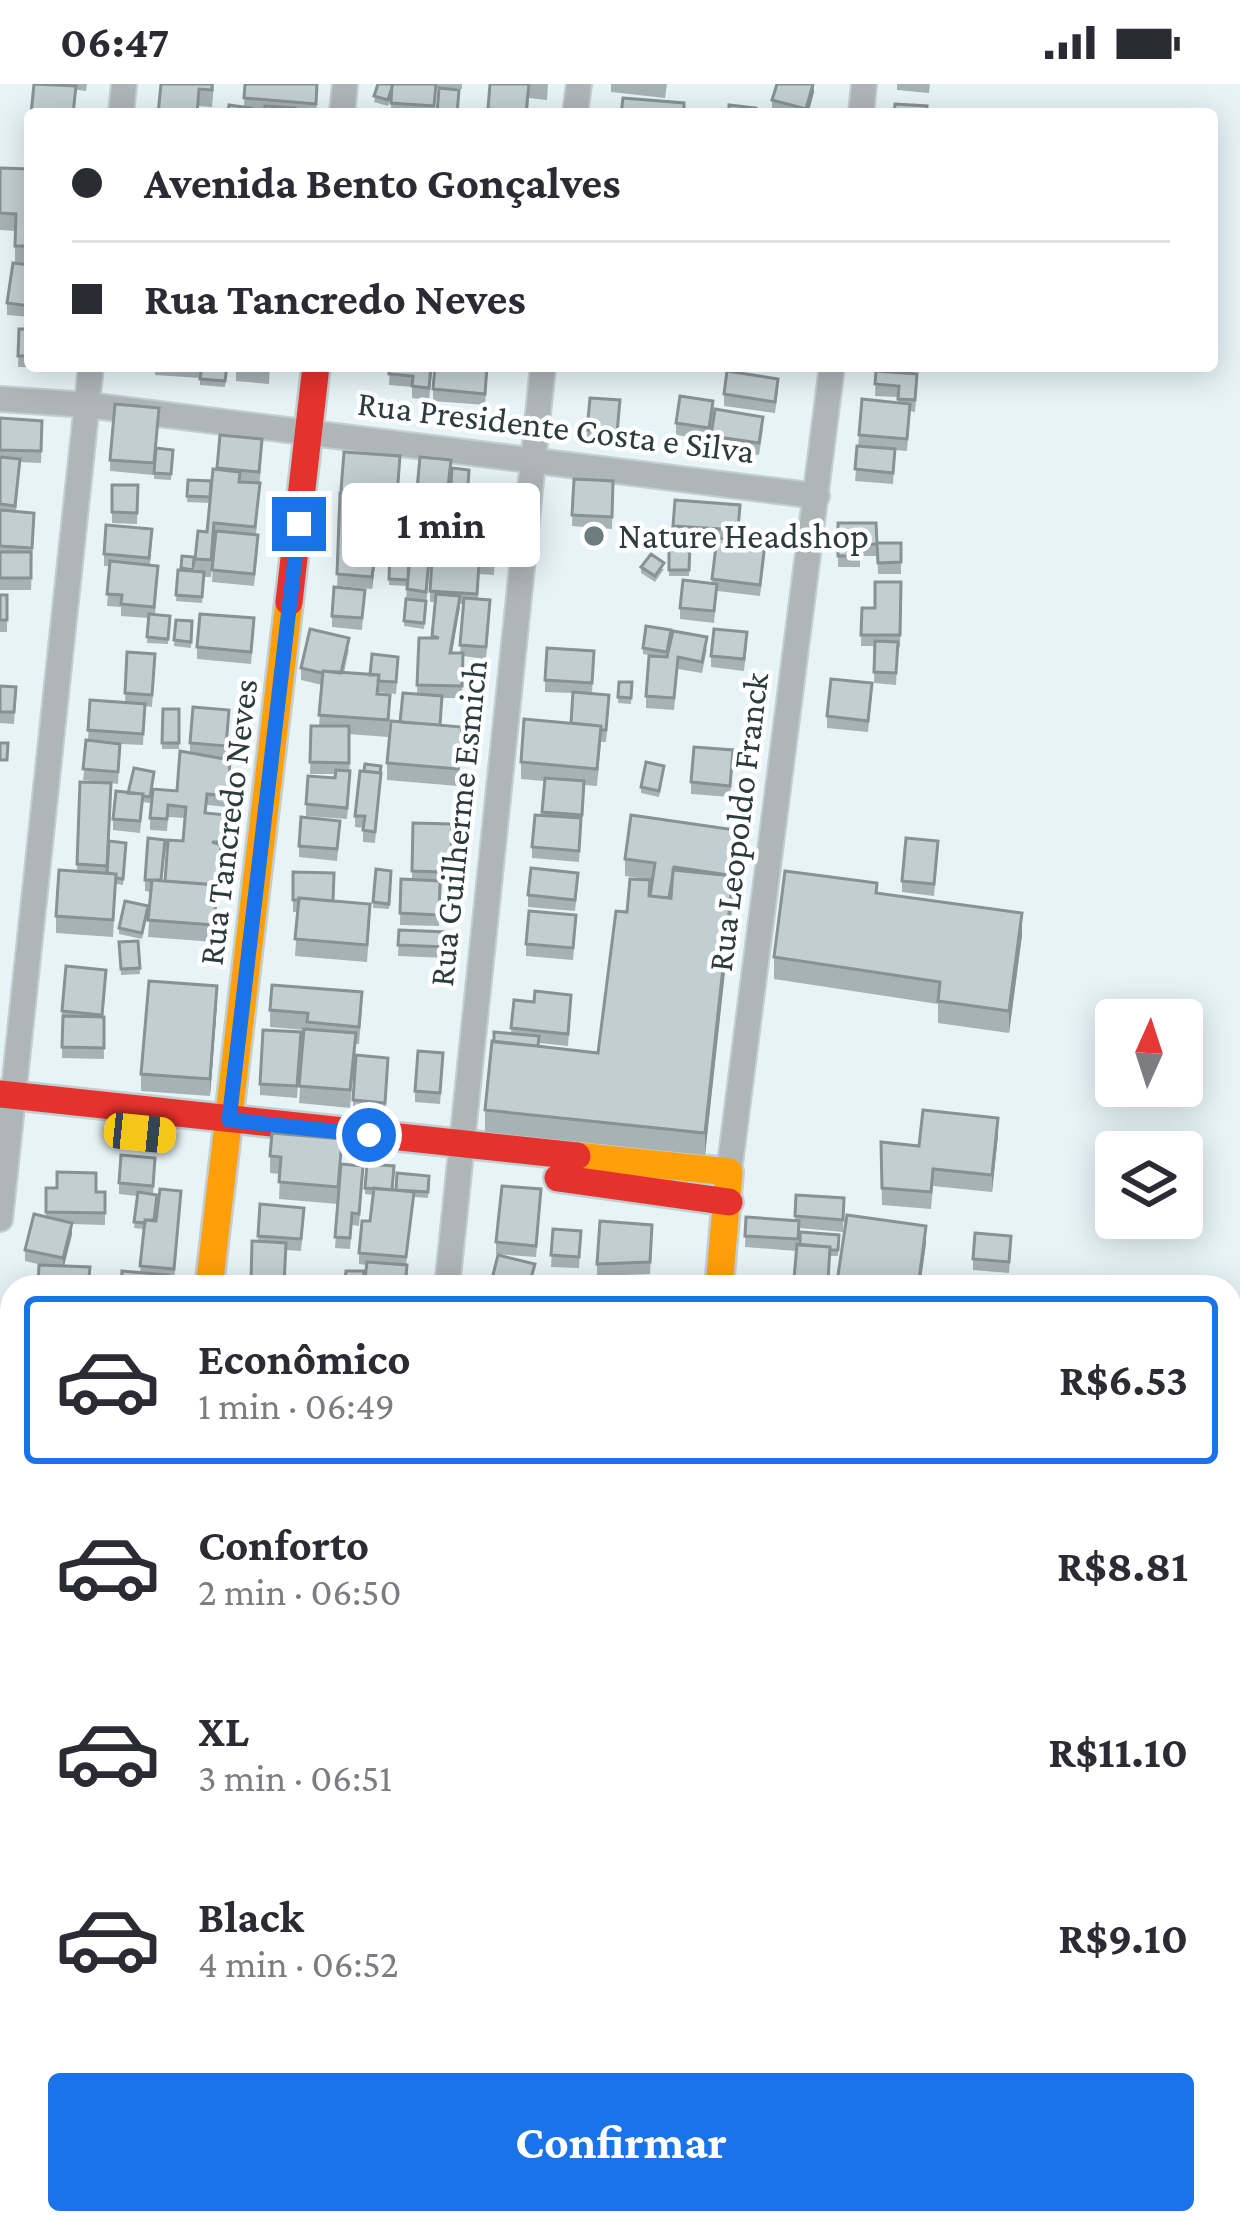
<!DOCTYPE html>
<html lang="pt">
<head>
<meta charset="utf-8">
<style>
	:root { --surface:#fff; --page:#f7f7f7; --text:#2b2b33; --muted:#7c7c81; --line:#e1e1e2; --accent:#1a73e8 }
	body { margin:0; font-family:"Crimson Pro",serif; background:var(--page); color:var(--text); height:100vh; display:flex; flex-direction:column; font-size:45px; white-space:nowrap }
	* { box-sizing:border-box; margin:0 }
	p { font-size:39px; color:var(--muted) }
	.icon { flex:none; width:66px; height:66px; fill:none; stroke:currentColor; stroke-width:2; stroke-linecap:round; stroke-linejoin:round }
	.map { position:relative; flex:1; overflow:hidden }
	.drawer { position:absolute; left:0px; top:1191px; width:1242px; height:960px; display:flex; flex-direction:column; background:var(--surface); border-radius:36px 36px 0 0; box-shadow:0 6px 30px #0003 }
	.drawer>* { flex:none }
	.banner { position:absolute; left:24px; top:24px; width:1194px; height:264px; border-radius:12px; box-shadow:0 6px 30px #0003; display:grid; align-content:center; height:264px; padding:0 48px; background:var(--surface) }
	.needle { width:78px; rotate:3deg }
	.controls { position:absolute; left:1095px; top:915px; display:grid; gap:24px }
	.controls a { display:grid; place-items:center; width:108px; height:108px; border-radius:12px; background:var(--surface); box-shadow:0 6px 30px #0003; font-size:60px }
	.end { position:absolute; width:54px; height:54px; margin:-27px; border:15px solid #1a73e8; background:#fff; box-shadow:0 0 0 6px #fff }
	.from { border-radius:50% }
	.bubble { position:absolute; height:84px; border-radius:12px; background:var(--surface); box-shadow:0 6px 30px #0003; font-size:39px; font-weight:700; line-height:84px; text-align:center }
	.car { position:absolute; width:36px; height:72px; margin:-36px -18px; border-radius:15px; box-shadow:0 0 9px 3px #0007; background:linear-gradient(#f5c518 24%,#345 0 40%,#f5c518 0 76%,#345 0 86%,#f5c518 0) }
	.banner b { display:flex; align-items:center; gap:42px; height:114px; font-size:45px }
	.banner b+b { border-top:3px solid var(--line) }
	.banner i { width:30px; height:30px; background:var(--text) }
	ul { padding:21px 0 0; list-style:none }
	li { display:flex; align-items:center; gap:36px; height:168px; margin:0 24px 18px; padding:0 24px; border:6px solid transparent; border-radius:12px }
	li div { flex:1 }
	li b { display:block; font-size:45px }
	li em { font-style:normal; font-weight:700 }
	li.on { border-color:var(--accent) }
	li>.icon { width:108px; height:108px; stroke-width:1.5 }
	.primary-button { display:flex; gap:24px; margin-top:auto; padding:24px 48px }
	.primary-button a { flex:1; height:138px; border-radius:12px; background:var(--accent); color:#fff; font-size:48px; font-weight:700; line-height:138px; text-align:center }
	.status { display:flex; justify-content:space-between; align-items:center; height:84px; padding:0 60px; background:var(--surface); direction:ltr }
	.status svg { height:33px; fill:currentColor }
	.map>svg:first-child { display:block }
</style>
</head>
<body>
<div class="status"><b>06:47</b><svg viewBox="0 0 49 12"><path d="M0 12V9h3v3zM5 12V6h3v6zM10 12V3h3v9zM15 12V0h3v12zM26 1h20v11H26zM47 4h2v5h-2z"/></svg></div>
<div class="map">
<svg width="1240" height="2151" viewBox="0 0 1240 2151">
	<rect width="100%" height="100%" fill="#e7f4f7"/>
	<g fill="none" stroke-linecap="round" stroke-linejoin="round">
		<g stroke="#c3ced0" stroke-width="28">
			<path id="street" d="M121 30 124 0
				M342 30 345 0
				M575 30 579 0
				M861 30 864 0
				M0 315 87 321 817 412
				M729 1088 832 282
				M0 1135 91 282
				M447 1203 543 282
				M0 1933 12 1934
				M105 2151 106 2139
				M340 2151 341 2139"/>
		</g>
		<g stroke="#c3ced0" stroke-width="32">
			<path id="slow" d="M577 1072 729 1088 719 1203
				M209 1203 289 518"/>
		</g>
		<g stroke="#c3ced0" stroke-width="32">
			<path id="jam" d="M289 518 316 282
				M0 1010 577 1072
				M558 1094 729 1118
				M605 2151 607 2139"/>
		</g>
		<use href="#street" stroke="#afb6b8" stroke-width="24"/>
		<use href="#slow" stroke="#ff9f0a" stroke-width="27"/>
		<use href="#jam" stroke="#e5322d" stroke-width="27"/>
	</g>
	<path fill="#a7b2b5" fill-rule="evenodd" d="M34 0H87L86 7Z
		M161 0H214L212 23 199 22Z
		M245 0H318L316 30H264V28L251 27 244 23Z
		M378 0H462V5L436 3 434 30H391V10L388 22 374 18Z
		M490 0H548L547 16 529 14 528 30H488Z
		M611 0H667L665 14 611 8Z
		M814 0V8L808 30H781L772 28V16Z
		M897 0H930L929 9 897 6Z
		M0 84 30 85V179H17L30 181V233L7 231V219L15 179V147L0 146Z
		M19 245H30V282H58V284L18 283Z
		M155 282H227L225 303 200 301V294L155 291Z
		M236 282H270L269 300 236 297Z
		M390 282H433L429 316 412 314V303L389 301Z
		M488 282 485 321 433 317V305Z
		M735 282H768V287L735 284Z
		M911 282H933V287L911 284Z
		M876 287 917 302 915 328 910 327 907 367 895 366 893 400 855 397 859 351 898 319V313L875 312Z
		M778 307 775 329 724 322V310Z
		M620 328 617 361 587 358V346Z
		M713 329 709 356 676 351V339Z
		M0 334 42 337 41 379 20 378 16 428 34 429 31 506H0Z
		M159 335 156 364 173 366 171 396 154 395V391L110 387V376Z
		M763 345 759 371 711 364V352Z
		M220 351 262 366 256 451 258 463 254 502 212 498 214 456 211 493H204L202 519 176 517 178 486H181L182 472 195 488V475L207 448 217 386Z
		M344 368 400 384 397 422 382 421 372 505 337 502Z
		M451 388 448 414 467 415 481 433 480 451 495 469 494 491 479 490 478 515 490 528 486 575 463 572 462 614H442L441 642 462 660 458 702 387 696V679L400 638 417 610 419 554H432L435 518H430V507L438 429 416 427V416ZM460 520H464L460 569H452Z
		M574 395 613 397 612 445 572 442Z
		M188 396 211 397 210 419 187 418Z
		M112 401H138L137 440 112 439Z
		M675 416 740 421 738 456 765 471 760 512 717 507 714 539 680 535V524L712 499 716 456 673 453Z
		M838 439H876L877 472H860V483H838Z
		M152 457 150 481 158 493 155 531 170 532 168 560 147 559 149 534 121 532V523L107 522 110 482H104V470Z
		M877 459H901V490H878Z
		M669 461H690L689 492H669Z
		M390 468 430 477 424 545 404 542 407 502 389 501Z
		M641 483 664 485 655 498 641 489Z
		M901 498 900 563H898L896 601 874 599 875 562H861L862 524H875Z
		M365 506 362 546 332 543V532Z
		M0 511H7V548H0Z
		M176 536 192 537 191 564 174 562Z
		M254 546 251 580 197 575V563Z
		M747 560 744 587 711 583V572Z
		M669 563 707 565 702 589 678 585 674 626 646 624V612L659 573 643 570V564Z
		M349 565 344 589 370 591 398 584 396 610 379 608 390 628 388 653 349 650 350 699 347 735 306 732V720L335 694 336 690H310L311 642H319L322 601 301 596V584Z
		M594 567 592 610 609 623 606 658H601L597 702 584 701 579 778 532 774V763L542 731 544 697 521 695V678L571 639 573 609 545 608V596Z
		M127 568 155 581 152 623 145 622 143 661 120 660 118 700 111 699 107 785 126 759 123 801 116 800 113 853 56 849V832L77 787 80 698H104L83 696 88 656 90 616 125 618Z
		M619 598H632L631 620 618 619Z
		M0 602 16 603 14 640 0 639Z
		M872 610 868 648 827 644V632Z
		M163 625H179V665H162Z
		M229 637 226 674 208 672 230 688 228 723 207 721 206 729 227 731 225 770H221L214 858 148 853 151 808 145 807V796L165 767 162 796 165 797 183 757 185 734 168 733 167 747 150 746V734L177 707 190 669V659Z
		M733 678 730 713 691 710V698Z
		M381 682 375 759 363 758V744L355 743V732L364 687Z
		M664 688 659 713 641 709V703Z
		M154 694 150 719 143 718 140 749 113 746V735L128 709Z
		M413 739 452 740 451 784 443 783 439 842 400 841 401 795H412Z
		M340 748 337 777 299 773V762Z
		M742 764 735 809 733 808 705 1071 485 1048V1026L511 949 514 916 571 922 568 962 539 959V962L598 969 627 828 650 796V812L652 796 625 792V775Z
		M938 769 934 812 902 808V797Z
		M376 785 391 787 389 825 373 824Z
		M293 788 333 817 370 837 367 878 295 872 298 828H293Z
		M578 800 575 827 528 823V811Z
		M877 809 1022 851 1009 949 938 939V920L774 895V873Z
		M148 828 142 855 119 850V844Z
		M576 842 573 876 526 872V860Z
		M399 846 447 860 446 874 398 872Z
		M138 857 140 890 121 891 119 858Z
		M106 897 103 933 104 975 62 974V927Z
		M217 919 210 1012 141 1007V990Z
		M362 925 359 960H356L350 1024 299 1019 304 946 270 943V926Z
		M301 960 297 1014 260 1011V1000Z
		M443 980 440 1020 415 1018V1007Z
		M388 986 385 1031 353 1028V1016Z
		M998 1051 992 1108 933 1102 931 1125 882 1121 881 1058 919 1062Z
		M270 1072 341 1081 363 1094 359 1142 352 1141 350 1165 335 1164 338 1120 279 1115 280 1090 270 1089Z
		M155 1085 153 1110 155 1136 181 1119 174 1197 140 1189 144 1145 134 1144 137 1112 119 1110V1099Z
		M429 1092 428 1114 414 1113 406 1181V1203H364L366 1181 359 1180V1169L370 1137 373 1111 365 1110V1104L396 1106Z
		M46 1104 105 1108V1141L72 1140V1150L64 1182 42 1181 25 1177V1166L46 1133Z
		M796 1111 844 1114 843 1148 799 1144 798 1161 839 1151 838 1172H830L828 1203H763L794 1199 796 1167 745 1163 746 1133 795 1137Z
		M541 1117 536 1173 496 1170V1158Z
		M260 1120 304 1135 301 1167 286 1166 285 1203H251L252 1157H258Z
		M553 1145 581 1147 579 1184 551 1183Z
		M652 1152 650 1190 597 1192V1180Z
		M926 1159 920 1203H837V1198Z
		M1011 1163 1009 1189 973 1186V1175Z
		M0 1422 12 1423V1447L0 1446Z
		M0 1449 12 1450V1497L0 1495Z
		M0 1504H12V1544L0 1545Z
		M0 1549 12 1550V1579H0Z
		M0 1603 12 1604V1644L0 1643Z
		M0 1699 12 1700V1910L0 1909Z
		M12 2097V2139H53L71 2151 9 2142Z
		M251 2139H284V2151H251Z
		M670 2139H711L706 2151H684L670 2145Z"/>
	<path fill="#889193" d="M813 0 814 8 808 30H806Z
		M382 412V424L372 505V493Z
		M460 512V523L450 580V569Z
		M742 747V764L735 809V792Z
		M733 792V815L705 1071V1049Z
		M1022 829V851L1009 949V927Z
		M217 902V919L210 1012V995Z
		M998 1034V1051L992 1108V1091Z
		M72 1139V1150L63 1186V1174Z
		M926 1142V1159L920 1203H918Z
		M706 2139H711L706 2151H703Z"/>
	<path fill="#c2cfd2" stroke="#889193" stroke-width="3" d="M34 0 76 2 73 30H31Z
		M161 0H212V6L199 5 197 30H158Z
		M245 0H317L316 20 244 14Z
		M378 0H393L388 16 374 12Z
		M392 0H436L434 22 391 19Z
		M490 0H529L526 28 488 25Z
		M777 0H813L806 25 772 16Z
		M439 4 459 6 457 30H437Z
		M623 14 684 19V30H621Z
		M895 20 927 22 926 30H894Z
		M229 21 251 24 250 30H228Z
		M729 21 756 24V30H729Z
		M265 22 295 24 294 30H264Z
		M408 26 428 28V30H408Z
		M0 84 30 85V162H15L16 130 0 129Z
		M13 179 30 181V222L7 219Z
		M19 245H30V272H18Z
		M202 282H227L225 297 200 295Z
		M390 282H431L429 304 412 302 413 292 389 290Z
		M435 282H487L485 310 433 305Z
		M727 287 778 295 775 318 724 310Z
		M876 287 917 290 915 316 898 315 899 302 875 300Z
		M680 312 713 317 709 344 676 339Z
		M590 314 620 316 617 349 587 346Z
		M862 315 910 320 907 355 859 351Z
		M115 320 159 324 154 379 110 376Z
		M715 325 763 333 759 359 711 352Z
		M0 334 42 337 41 367 0 366Z
		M220 351 262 355 259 388 217 384Z
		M857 362 895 365 893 389 855 385Z
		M156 364 173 366 171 390 154 389Z
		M344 368 400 372 397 411 341 406Z
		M0 373 20 375 15 422 0 420Z
		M420 373 451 376 447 413H439V418L416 416Z
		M452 384 469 386 467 415 450 414Z
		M213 385 240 388 239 398 260 399 255 443 214 439 211 476 195 475 198 447 207 448Z
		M574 395 613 397 612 433 572 431Z
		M188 396 211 397 210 413 187 412Z
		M112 401H138L137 429 112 428Z
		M340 409 382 412 372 493 337 490Z
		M439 413 481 416 478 451 495 452 494 474 435 470Z
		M675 416 740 421 738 446 673 442Z
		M0 426 34 429 32 464 0 462Z
		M838 439H876L877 460 860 461V472H838Z
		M106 441 152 445 149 474 104 470Z
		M216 447 258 451 254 490 212 486Z
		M717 454 765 459 760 501 712 495Z
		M877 459H901V478L878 479Z
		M669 461H690L689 486H669Z
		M411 463 430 465 426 508 407 505Z
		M0 468H31V494H0Z
		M390 468 409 470 408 496 389 495Z
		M651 470 664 479 655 492 641 483Z
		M182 472 194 473 193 486 181 484Z
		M110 477 158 482 154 523 121 520 122 511 107 510Z
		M432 477 479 480 477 510 430 507Z
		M178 486 204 488 202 513 176 511Z
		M683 496 717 500 714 527 680 524Z
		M875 498H901L900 551H861L862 524H875Z
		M334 503 365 506 362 534 332 532Z
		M436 510 460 512 450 569H463L462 602 417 601 419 554H439L432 552Z
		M0 511H7V536H0Z
		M464 514 490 516 486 563 460 561Z
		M406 515 426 517 424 539 404 537Z
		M149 530 170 532 168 555 147 553Z
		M200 530 254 534 251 568 197 563Z
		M176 536 192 537 191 558 174 556Z
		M646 542 671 546 667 568 643 564Z
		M310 545 349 554 341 589 323 587 322 589 301 584Z
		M714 545 747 548 744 575 711 572Z
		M673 547 707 553 702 578 678 573 674 614 646 612 649 572 667 573Z
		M875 557 898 558 896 589 874 588Z
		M547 564 594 567 592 599 545 596Z
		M127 568 155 570 152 611 125 609Z
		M372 570 398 573 396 598 378 597 379 591H370Z
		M323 587 379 591 377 610 390 611 388 636 319 631Z
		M831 595 872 599 868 637 827 632Z
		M619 598H632L631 614 618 613Z
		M0 602 16 603 14 628H0Z
		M573 608 609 611 606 646H601V642L571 639Z
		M403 609 442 612 440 641 400 638Z
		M90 616 145 620 143 650 88 646Z
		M193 623 229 626 226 662 190 659Z
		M163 625H179V659H162Z
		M524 635 601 642 597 685 521 678Z
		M391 637 462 643 458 685 387 679Z
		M311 642H349V679L310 678Z
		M86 656 120 660 118 688 83 685Z
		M0 659H8L7 676H0Z
		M694 663 733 666 730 702 691 698Z
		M180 667 230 676 228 712 207 710 205 729 227 731 225 758H212L221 761 218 804 217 801 165 797 168 756 183 757 186 723 168 721 167 735 150 734 153 705 177 707Z
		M646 678 664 682 659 707 641 703Z
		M365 680 381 682 380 689 364 687Z
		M134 684 154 688 150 713 143 712V710L128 709Z
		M336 686 350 687 347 724 306 720 308 692 335 694Z
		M360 687 381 689 375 748 363 746 365 732H355Z
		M545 694 584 697 582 731 542 728Z
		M80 698 111 699 107 782 77 780Z
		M116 707 143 710 140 737 113 735Z
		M535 731 581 734 579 767 532 763Z
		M631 731 742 747 735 792 674 783 669 814 650 812 655 779 625 775Z
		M301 733 340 737 337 765 299 762Z
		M413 739 452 740 451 772H443L442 788 412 787Z
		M148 754 165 756 161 796H145Z
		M906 754 938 757 934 800 902 797Z
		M109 757 126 759 123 795 116 794V790L107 789Z
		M531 784 578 789 575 816 528 811Z
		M376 785 391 787 389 820 373 818Z
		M59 786 116 790 113 836 56 832Z
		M673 786 733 792 705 1049 485 1026 492 957 598 969 616 827 627 828 630 795 650 796 649 812 671 814Z
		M785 787 877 799 876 809 1022 829 1009 927 938 917 940 898 774 873Z
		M293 788 334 789 333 817 299 814V816H293Z
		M401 795 440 797 439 831 400 829Z
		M152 796 217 801 214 841 148 836Z
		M299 814 370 820 367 861 295 855Z
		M125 817 148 822 142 849 119 844Z
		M529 827 576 831 573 864 526 860Z
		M399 846 447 848 446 863 398 861Z
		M138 857 140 884 121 885 119 858Z
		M66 882 106 886 102 931 62 927Z
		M149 897 217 902 210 995 141 990Z
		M272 901 362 908 359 943 307 938 308 929 270 926Z
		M535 907 571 911 568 950 511 944 514 916 534 918Z
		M63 932 104 933V964L62 963Z
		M304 945 356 949 350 1006 299 1002Z
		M263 946 301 948 297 1002 260 1000Z
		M494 948 539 952 538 962 494 958Z
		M418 967 443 969 440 1009 415 1007Z
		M356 971 388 974 385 1019 353 1016Z
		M923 1026 998 1034 992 1091 933 1085 931 1108 882 1104 881 1058 919 1062Z
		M272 1049 342 1055 338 1103 279 1098 281 1073 270 1072Z
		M121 1071 155 1074 153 1102 119 1099Z
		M341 1080 363 1082 359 1130 352 1129 350 1154 335 1153Z
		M367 1080 394 1082 392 1106 365 1104Z
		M57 1088 96 1089V1108H105V1129L46 1128V1104H57Z
		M397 1089 429 1092 428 1108 396 1106Z
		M502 1102 541 1105 536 1162 496 1158Z
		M374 1104 414 1108 406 1173 359 1169 362 1137H370Z
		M160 1105 181 1107 174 1185 140 1182 145 1136 156 1137Z
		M138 1108 157 1111 154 1136H145V1139L134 1138Z
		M796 1111 844 1114 843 1136 795 1132Z
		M260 1120 304 1124 301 1155 258 1152Z
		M34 1130 72 1139 63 1174 25 1166Z
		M847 1131 926 1142 918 1203H863L837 1198Z
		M746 1133 799 1137 798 1155 745 1152Z
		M600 1137 652 1141 650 1178 597 1180Z
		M553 1145 581 1147 579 1173 551 1171Z
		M800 1148 839 1151 838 1166H830V1163L800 1161Z
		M975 1149 1011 1152 1009 1178 973 1175Z
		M252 1157 286 1159 284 1201 251 1199Z
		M797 1160 830 1163 828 1197 794 1195Z
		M498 1171 535 1180 529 1201 492 1195Z
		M367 1178 407 1181 405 1203H364Z
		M39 1181 90 1183 88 1203H38Z
		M122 1187 168 1191 167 1203H121Z
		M346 1187H364L362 1203H344Z
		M469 1194 549 1203H468Z
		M763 1198 810 1200V1203H763Z
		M0 1422 12 1423V1441L0 1440Z
		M0 1449 12 1450V1485L0 1484Z
		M0 1504H12V1539H0Z
		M0 1549 12 1550V1573H0Z
		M0 1603 12 1604V1633L0 1632Z
		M0 1699 12 1700V1888L0 1887Z
		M28 2139 71 2140 69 2151H27Z
		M177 2139H214L213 2148 176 2144Z
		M251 2139H284V2148L251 2147Z
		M378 2139H408L407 2151H378Z
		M434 2139H464V2148L433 2146Z
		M514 2139H565L564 2151H513Z
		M683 2139H706L703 2147Z
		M133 2141 154 2143 153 2151H132Z
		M176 2144 218 2148V2151H175Z"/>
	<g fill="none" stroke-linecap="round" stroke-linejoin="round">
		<path stroke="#1a73e8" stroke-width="15" d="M299 440 229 1036 369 1051"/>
	</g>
	<circle fill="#6d7c7f" stroke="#fff" stroke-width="4.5" cx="594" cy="452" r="12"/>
	<g text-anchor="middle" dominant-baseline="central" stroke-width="9" stroke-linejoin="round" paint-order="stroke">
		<g font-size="36" fill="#2b3b3e" stroke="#fff">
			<text transform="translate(556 343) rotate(7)">Rua Presidente Costa e Silva</text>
			<text transform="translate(228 738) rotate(-83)">Rua Tancredo Neves</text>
			<text transform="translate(738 738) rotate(-83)">Rua Leopoldo Franck</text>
			<text transform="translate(458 739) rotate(-84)">Rua Guilherme Esmich</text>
		</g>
		<g font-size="36" fill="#2b3b3e" stroke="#fff" text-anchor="start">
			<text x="618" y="452">Nature Headshop</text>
		</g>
	</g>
</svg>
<div class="controls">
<a><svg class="needle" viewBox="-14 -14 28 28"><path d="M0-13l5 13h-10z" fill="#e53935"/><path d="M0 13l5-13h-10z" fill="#7c7c81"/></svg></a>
<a><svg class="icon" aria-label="layers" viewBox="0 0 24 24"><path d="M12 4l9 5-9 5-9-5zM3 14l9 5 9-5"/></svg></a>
</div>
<i class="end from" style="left:369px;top:1051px"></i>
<i class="end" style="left:299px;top:440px"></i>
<div class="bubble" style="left:342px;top:399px;width:198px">1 min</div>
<i class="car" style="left:140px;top:1049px;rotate:96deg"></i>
<div class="banner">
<b><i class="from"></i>Avenida Bento Gonçalves</b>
<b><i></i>Rua Tancredo Neves</b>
</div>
<section class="drawer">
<ul>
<li class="on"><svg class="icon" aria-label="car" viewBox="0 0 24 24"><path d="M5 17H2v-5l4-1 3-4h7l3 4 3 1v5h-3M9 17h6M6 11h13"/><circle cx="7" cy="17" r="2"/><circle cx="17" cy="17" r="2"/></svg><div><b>Econômico</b><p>1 min · 06:49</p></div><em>R$6.53</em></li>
<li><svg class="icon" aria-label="car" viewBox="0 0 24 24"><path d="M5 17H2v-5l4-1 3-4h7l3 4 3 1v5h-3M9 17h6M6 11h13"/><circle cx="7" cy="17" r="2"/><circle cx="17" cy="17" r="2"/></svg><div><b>Conforto</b><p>2 min · 06:50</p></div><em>R$8.81</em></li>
<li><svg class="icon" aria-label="car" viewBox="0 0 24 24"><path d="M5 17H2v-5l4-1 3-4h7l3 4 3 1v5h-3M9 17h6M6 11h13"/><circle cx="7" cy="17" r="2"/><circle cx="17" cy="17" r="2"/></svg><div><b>XL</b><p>3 min · 06:51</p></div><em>R$11.10</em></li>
<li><svg class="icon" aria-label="car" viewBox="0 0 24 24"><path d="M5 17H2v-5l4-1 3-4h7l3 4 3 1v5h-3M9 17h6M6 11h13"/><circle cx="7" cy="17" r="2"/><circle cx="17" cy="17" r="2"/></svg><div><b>Black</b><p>4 min · 06:52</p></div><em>R$9.10</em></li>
</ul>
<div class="primary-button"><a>Confirmar</a></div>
</section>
</div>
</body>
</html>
